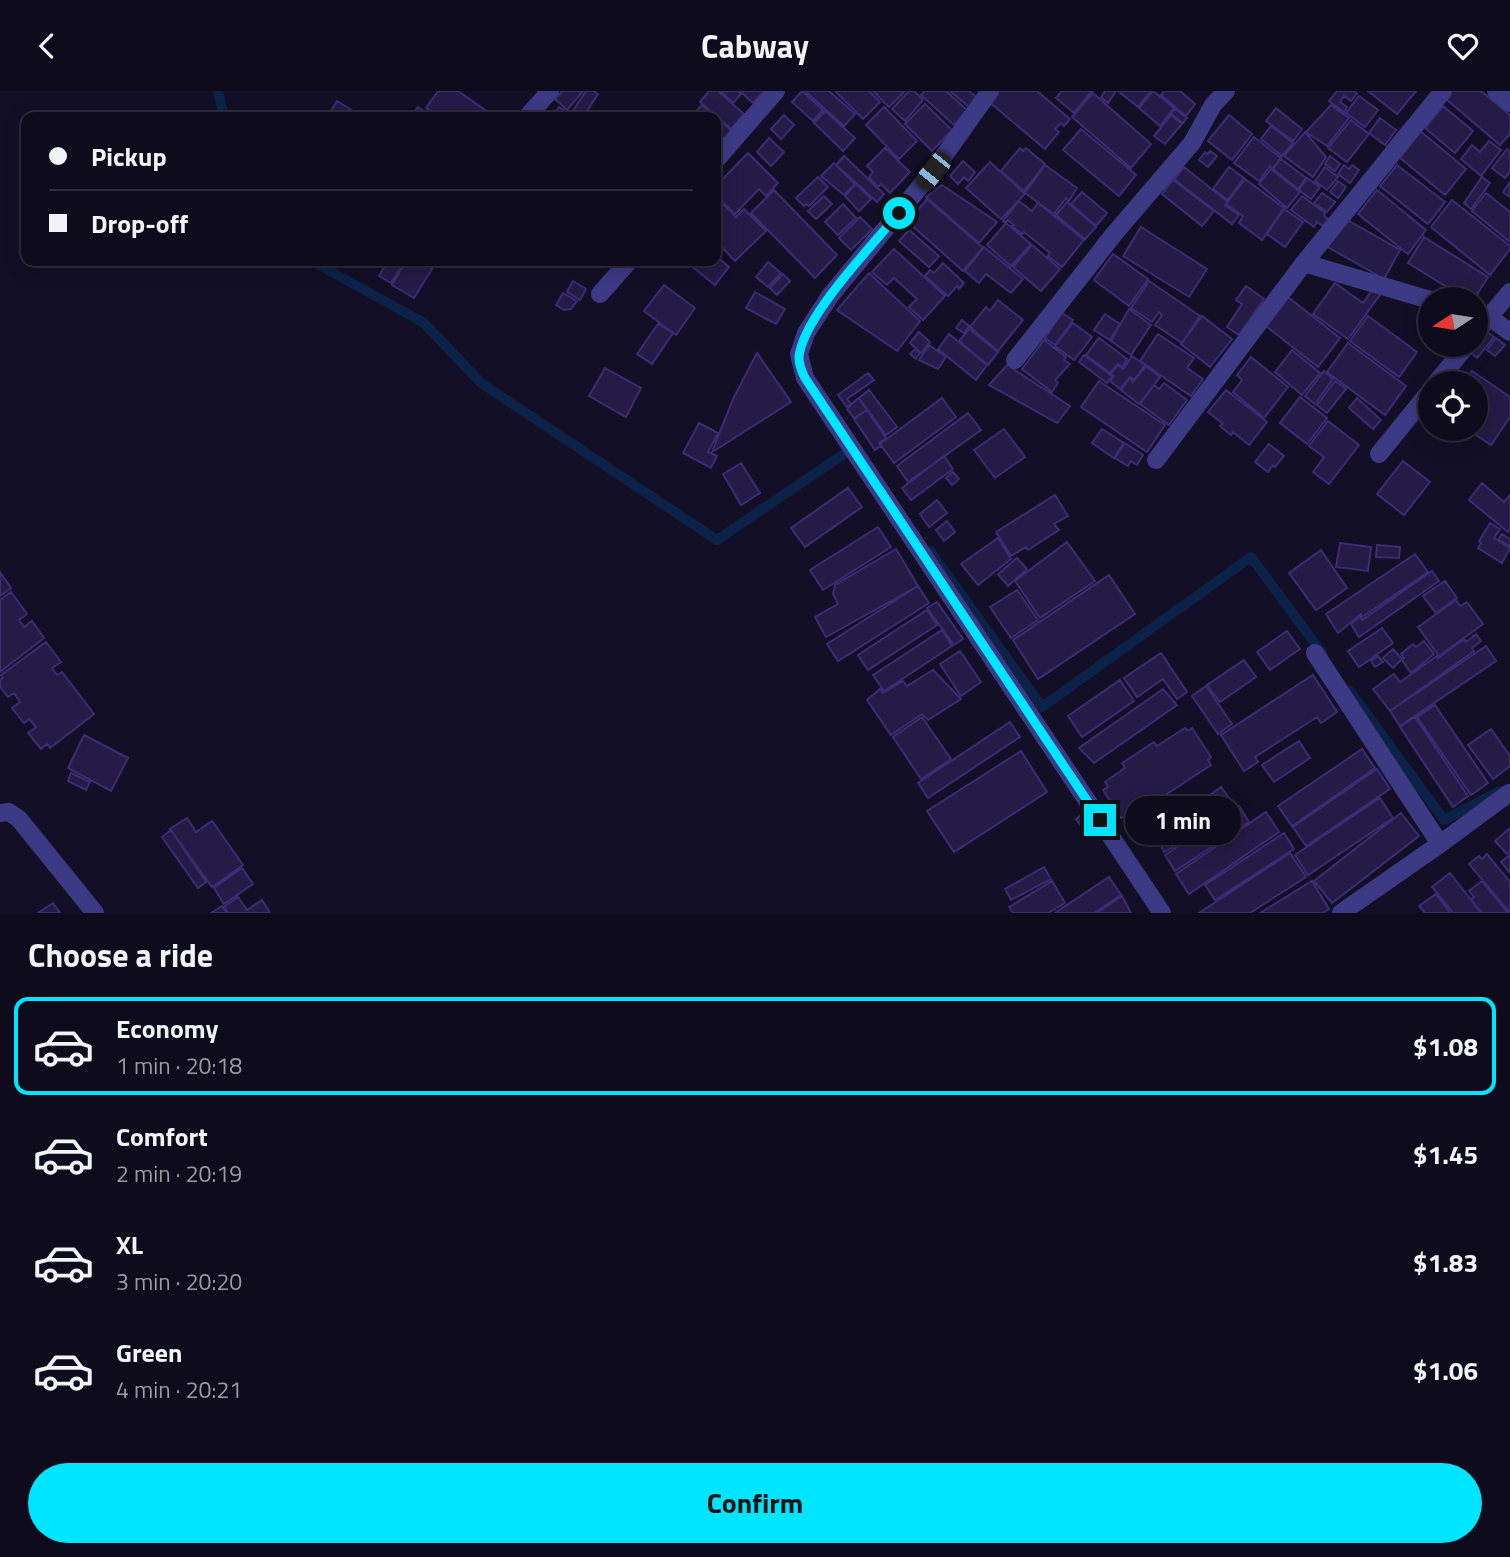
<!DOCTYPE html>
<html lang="en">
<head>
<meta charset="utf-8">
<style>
	:root { --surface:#0e0b1c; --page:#171425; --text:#f1f3f6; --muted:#9b9ba3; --line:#2e2b3b; --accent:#00e5ff }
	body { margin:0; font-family:"Titillium Web",sans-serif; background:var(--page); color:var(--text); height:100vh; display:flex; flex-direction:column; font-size:26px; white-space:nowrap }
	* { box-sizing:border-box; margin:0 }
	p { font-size:23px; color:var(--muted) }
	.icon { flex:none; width:38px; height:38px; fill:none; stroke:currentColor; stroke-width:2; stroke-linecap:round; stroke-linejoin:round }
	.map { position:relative; height:822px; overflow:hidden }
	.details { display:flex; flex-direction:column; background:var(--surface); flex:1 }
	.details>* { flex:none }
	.hud { position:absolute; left:21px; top:21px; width:700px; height:154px; border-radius:14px; box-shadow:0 4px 18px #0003,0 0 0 2px var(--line); display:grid; align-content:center; height:154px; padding:0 28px; background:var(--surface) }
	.needle { width:46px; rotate:258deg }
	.fabs { position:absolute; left:1418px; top:196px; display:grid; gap:14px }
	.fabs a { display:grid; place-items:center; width:70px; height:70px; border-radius:50%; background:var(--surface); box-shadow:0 4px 18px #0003,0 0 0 2px var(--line); font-size:35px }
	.end { position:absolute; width:32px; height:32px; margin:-16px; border:9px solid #00e5ff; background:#111; box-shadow:0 0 0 4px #111 }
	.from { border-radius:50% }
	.bubble { position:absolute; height:49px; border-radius:24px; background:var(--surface); box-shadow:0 4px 18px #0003,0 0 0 2px var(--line); font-size:23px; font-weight:700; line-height:49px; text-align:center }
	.car { position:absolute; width:21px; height:42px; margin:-21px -10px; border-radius:9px; box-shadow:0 0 5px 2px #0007; background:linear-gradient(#222 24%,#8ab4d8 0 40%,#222 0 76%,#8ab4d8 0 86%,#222 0) }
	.hud b { display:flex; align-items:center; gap:24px; height:66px; font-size:26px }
	.hud b+b { border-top:2px solid var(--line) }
	.hud i { width:18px; height:18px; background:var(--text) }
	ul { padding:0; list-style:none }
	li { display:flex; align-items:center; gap:21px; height:98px; margin:0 14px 10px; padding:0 14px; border:4px solid transparent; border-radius:14px }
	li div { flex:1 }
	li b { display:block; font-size:26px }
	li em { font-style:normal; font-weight:700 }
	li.active { border-color:var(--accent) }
	li>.icon { width:63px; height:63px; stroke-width:1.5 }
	h2 { padding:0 28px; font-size:32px; line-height:84px }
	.cta { display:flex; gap:14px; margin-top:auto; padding:14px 28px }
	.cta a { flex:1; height:80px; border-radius:42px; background:var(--accent); color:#111; font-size:28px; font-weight:700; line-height:80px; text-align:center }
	header { display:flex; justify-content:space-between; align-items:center; height:91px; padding:0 28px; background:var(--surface); font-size:32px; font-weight:700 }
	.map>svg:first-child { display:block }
</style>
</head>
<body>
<header><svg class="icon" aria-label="back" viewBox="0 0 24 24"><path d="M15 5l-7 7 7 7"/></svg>Cabway<svg class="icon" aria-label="heart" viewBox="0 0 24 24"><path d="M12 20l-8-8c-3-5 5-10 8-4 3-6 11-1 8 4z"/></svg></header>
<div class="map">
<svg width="1510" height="822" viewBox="0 0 1510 822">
	<rect width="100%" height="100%" fill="#130f26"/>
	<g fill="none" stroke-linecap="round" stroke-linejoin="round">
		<path stroke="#0c2248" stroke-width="10" d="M218 0 224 26
			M312 170 424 232 481 292 717 449 854 356
			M930 460 1042 616 1251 466 1322 562
			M1350 600 1444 729 1500 700"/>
	</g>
	<path fill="#241b47" stroke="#3b2d73" stroke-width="2" d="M438 0H458L495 26H440L426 17Z
		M562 0H583L567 19 555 8Z
		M586 0H594L598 3 583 26H579L572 21Z
		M709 0H718L744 23 731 38 700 11Z
		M721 0H738L741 3 733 12Z
		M740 0H764L753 12Z
		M802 0 823 19 813 30 792 11Z
		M805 0H829L855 23 844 35Z
		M835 0H869L880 11 863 28Z
		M873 0H905L889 16Z
		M909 0H914L923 9 905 30 892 18Z
		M925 0H946L967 19 954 34 921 4Z
		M950 0H969L977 7 969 16Z
		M996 0H1037L1070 28 1064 35 1061 32 1055 38 1059 41 1045 58 988 10Z
		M1062 0H1092L1074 22 1056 7Z
		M1105 0H1116L1108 12 1101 6Z
		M1118 0H1151L1138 16Z
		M1153 0 1174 17 1160 35 1139 17Z
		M1164 0H1180L1195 13 1186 25 1161 4Z
		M1337 0H1353L1357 2 1351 10 1344 5 1340 11 1347 16 1344 21 1329 10Z
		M1368 0H1416L1397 23Z
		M1443 0H1481L1510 24V43L1500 54 1440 3Z
		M1093 2 1151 53 1131 77 1072 26Z
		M1359 5 1378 19 1365 36 1346 22Z
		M337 10 363 26H327Z
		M925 13 952 39 932 60 905 33Z
		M702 14 733 41 716 63V26H691Z
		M1331 14 1349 27 1327 55 1306 41Z
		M1443 15 1473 40 1455 62 1425 37Z
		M418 16 432 26H411Z
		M559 16 575 26H552Z
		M884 16 917 50 899 68 866 34Z
		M1276 17 1302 38 1293 50 1266 30Z
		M1175 18 1187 27 1183 32 1171 23Z
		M825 20 855 47 843 60 814 32Z
		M784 24 794 34 781 48 771 38Z
		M1171 24 1182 33 1165 53 1154 45Z
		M1229 24 1252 43 1232 69 1208 50Z
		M1380 27 1396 39 1385 54 1369 42Z
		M1351 29 1369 43 1347 71 1328 57Z
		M1408 30 1466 78 1445 104 1387 56Z
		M1271 35 1293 52 1282 65 1261 48Z
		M1081 38 1136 84 1119 105 1063 59Z
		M1305 41 1326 66 1313 86 1284 65Z
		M1254 46 1281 67 1272 78 1270 75 1259 90 1234 72Z
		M769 47 784 61 771 75 757 61Z
		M1489 50 1501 59 1481 85 1461 68 1472 54 1480 61Z
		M885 57 910 81 890 102 881 93 878 96 869 86 873 81 867 75Z
		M1020 57 1023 60 1026 57 1045 73 1024 100 1001 80Z
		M1507 58 1510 60V81L1505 87 1492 77Z
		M1210 60 1217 65 1208 76 1199 69 1205 61 1208 63Z
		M748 62 778 92 766 105 759 98 735 123 716 105V95Z
		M844 65 884 103 877 111 836 74Z
		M1330 65 1340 73 1335 80 1325 73Z
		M1281 68 1306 87 1298 98 1273 78Z
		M963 70 975 81 968 90 964 86 958 93 950 85Z
		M990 71 1025 103 1001 128 966 97Z
		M834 72 855 93 844 104 821 85Z
		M1045 74 1077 97 1069 110 1066 107 1054 123 1025 102Z
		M1344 74 1349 78 1352 74 1359 79 1350 92 1338 83Z
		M1397 74 1445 111 1428 133 1380 95Z
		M1184 76 1228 111 1225 114 1239 124 1232 133 1174 88Z
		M1229 76 1244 87 1228 109 1213 98Z
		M1325 76 1338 86 1327 99 1315 90Z
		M1271 78 1300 101 1287 117 1259 93Z
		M818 86 828 96 809 115 806 113 804 115 796 107Z
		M1482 86 1490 92 1471 118 1464 112Z
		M1307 87 1320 96 1311 108 1299 99Z
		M1245 88 1284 117 1262 149 1239 132 1243 125 1226 113Z
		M1173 89 1214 120 1202 135 1162 103Z
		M1338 90 1346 96 1338 107 1330 101Z
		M1510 91V106L1503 101Z
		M856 93 871 108 859 120 845 105Z
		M942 94 997 131 979 152 926 106Z
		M774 99 837 164 815 187 751 122Z
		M1377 99 1426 139 1408 163 1358 123Z
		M1082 101 1107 122 1096 135 1071 113Z
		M1322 102 1335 111 1327 121 1314 112Z
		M1486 102 1510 121V151L1472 120Z
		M824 105 832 113 816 128 808 120Z
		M1302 105 1325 122 1324 125 1328 128 1323 135 1317 131 1314 136 1291 119Z
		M716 106 736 126 744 118 766 140 735 170 716 150Z
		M927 108 983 157 963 180 908 131Z
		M1452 109 1510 155V158L1490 184 1431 136Z
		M1019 110 1032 120 1038 112 1084 149 1062 176 1048 165 1050 162 1024 141 1022 143 1012 135 1014 134 1008 129 1005 132 1003 130Z
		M1067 111 1096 136 1085 148 1056 124Z
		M843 113 856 127 838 144 825 131Z
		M1284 118 1303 131 1285 156 1267 143Z
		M1335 122 1400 159 1384 188 1319 151Z
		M860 126 872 138 851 159 839 147Z
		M1006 132 1031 153 1011 175 987 154Z
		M1141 136 1207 178 1189 206 1123 165Z
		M909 139 939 165 929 176 899 150Z
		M1424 146 1488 186 1474 208H1466L1408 172Z
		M1032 154 1060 178 1041 200 1013 176Z
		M984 156 1023 188 1011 202 986 183 979 192 965 180Z
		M894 158 945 205 923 229 909 216 917 208 894 187 887 194 872 181Z
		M1113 163 1148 188 1129 215 1094 189Z
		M716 165 729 176 715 194 685 170H716Z
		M388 170H405L391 192 379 185Z
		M406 170H420L432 178 414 207 392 194Z
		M768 171 781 182 768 196 756 186Z
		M943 172 964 192 959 198 957 195 948 205 925 185 930 179 934 182Z
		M869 182 920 230 897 260 837 219Z
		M783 183 790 190 777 204 770 197Z
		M573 190 586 198 580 209 567 201Z
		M1149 190 1200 225 1182 252 1155 234 1162 224 1159 221 1152 231 1131 217Z
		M1335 192 1363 212 1375 195 1382 201 1348 248 1313 223Z
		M664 194 695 217 676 244 644 220Z
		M1246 195 1264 208 1239 244 1227 236 1242 213 1236 209Z
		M1279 199 1340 247 1318 276 1257 228Z
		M755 201 785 218 776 233 746 217Z
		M563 202 577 210 571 218 564 219 556 214Z
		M998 209 1023 229 998 260 970 236 986 216 990 220Z
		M1129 218 1151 234 1131 264 1111 250Z
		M1062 222 1073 229 1055 254 1045 247Z
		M1105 223 1120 233 1110 249 1094 239Z
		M1202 225 1232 248 1210 276 1181 253Z
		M1368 225 1417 261 1399 286 1350 250Z
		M962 229 969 235 964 242 956 237Z
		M1073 232 1092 246 1074 269 1055 255Z
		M658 233 673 242 652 273 637 263Z
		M969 238 998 261 988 274 959 250Z
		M919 241 930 251 921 262 910 252Z
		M1487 241 1494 246 1477 267 1471 262Z
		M949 243 987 274 976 289 938 258Z
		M1158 243 1194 267 1187 277 1203 288 1191 305 1140 270Z
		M1099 247 1127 268 1122 276 1118 273 1110 282 1086 264Z
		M1496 247 1505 254 1495 265 1487 259Z
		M1044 249 1066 266 1064 269 1070 273 1055 289 1058 292 1052 301 1022 278Z
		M1348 252 1406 295 1385 324 1327 281Z
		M929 254 946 266 938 278 919 269Z
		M915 258 920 262 916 268 910 263Z
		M1292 259 1320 282 1302 304 1275 281Z
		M757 262 791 311 712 361 733 308Z
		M1084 264 1112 285 1107 292 1079 271Z
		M1132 265 1145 274 1134 289 1130 286 1120 298 1110 290 1114 285 1111 283 1118 274 1123 278Z
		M1251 266 1288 296 1264 327 1233 301 1242 289 1237 284Z
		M1007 274 1070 315 1057 332 989 294Z
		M1146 275 1160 286 1139 313 1121 299 1130 287 1133 291Z
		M605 277 641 297 626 326 589 305Z
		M1324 280 1333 288 1315 313 1305 305Z
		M1472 280 1510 306V326L1491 354 1467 338H1475V312L1478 308 1475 306V292H1463Z
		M868 282 874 289 847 308 851 313 847 316 838 304Z
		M1099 290 1165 334 1147 361 1081 316Z
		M1335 290 1346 298 1327 322 1317 314Z
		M1164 292 1187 309 1169 334 1140 313 1154 294 1159 298Z
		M869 299 897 336 886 344 859 307Z
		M1226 299 1267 331 1249 354 1233 341 1231 344 1220 335 1223 333 1208 321Z
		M1300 306 1327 327 1307 353 1280 332Z
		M858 307 867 319 854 327 847 318Z
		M942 307 956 326 894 372 880 353Z
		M1357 307 1381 329 1373 338 1349 317Z
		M867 319 886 347 879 352 881 355 875 359 854 328Z
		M968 322 981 339 908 391 897 375Z
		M1328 330 1359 354 1329 393 1313 381 1324 366 1309 355Z
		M699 332 718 342 708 361 717 365 711 377 683 362Z
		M1004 338 1025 366 995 387 974 359Z
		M1102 338 1124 352 1114 367 1092 352Z
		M1125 352 1143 364 1137 374 1131 370 1128 375 1115 367Z
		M1269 353 1284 365 1275 376 1273 374 1268 381 1255 371Z
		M944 365 953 378 911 409 902 397Z
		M1403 370 1430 391 1404 424 1377 403Z
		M741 372 760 402 741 414 723 383Z
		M953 381 959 388 952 394 946 387Z
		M1482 392 1504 411 1510 404V438L1508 441 1469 409Z
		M848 397 862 416 805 456 791 437Z
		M1055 404 1068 425 1054 433 1059 439 1028 459 1026 456 1011 465 996 441Z
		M937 409 947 422 929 436 920 423Z
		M947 430 955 441 944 450 936 439Z
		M1490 432 1500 438 1494 447 1510 457 1502 472 1478 457 1481 452 1479 450Z
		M878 436 891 456 823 499 810 479Z
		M1502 443 1510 448V455L1498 449Z
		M998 447 1011 468 978 494 961 473Z
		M1067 451 1095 490 1040 527 1015 490Z
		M1340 452 1371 456 1368 480 1336 476Z
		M1377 454 1400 456 1399 467 1376 466Z
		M896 458 918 495 826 546 815 526 838 513 833 503 835 494Z
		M1321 459 1347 497 1316 519 1289 482Z
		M1415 463 1428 481 1362 526 1361 523 1338 542 1326 523Z
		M1017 467 1027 478 1008 495 998 483Z
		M1432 480 1439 490 1359 546 1351 533 1360 526 1362 529Z
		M0 481 11 497 0 505Z
		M1109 484 1135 523 1038 588 1013 549Z
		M1445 490 1457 507 1436 522 1423 505Z
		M918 495 929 512 838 570 827 553Z
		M1017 499 1038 529 1011 547 990 516Z
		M11 501 27 523 19 529 24 536 32 530 44 547 0 581V509Z
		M1456 509 1460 515 1467 511 1483 533 1439 565 1418 536Z
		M937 511 963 548 954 554 927 517Z
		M927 519 937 534 868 579 858 564Z
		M1382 537 1393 552 1359 576 1348 560Z
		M942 539 952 555 884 600 873 584Z
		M1287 540 1300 558 1270 579 1257 561Z
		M1476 543 1481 550 1472 557 1474 560 1390 620 1373 598 1394 583 1400 591 1437 565 1438 567 1464 548 1466 551Z
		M1424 550 1434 563 1411 582 1402 569 1404 567 1401 563 1413 553 1416 556Z
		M46 551 61 571 52 577 57 584 62 581 94 623 50 657 47 653 41 658 28 642 36 636 29 628 24 632 12 617 20 611 14 602 8 606 0 596V589L3 587 1 584Z
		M1486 555 1496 570 1400 635 1390 620Z
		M1393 558 1402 568 1393 577 1383 567Z
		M960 560 981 591 961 605 940 573Z
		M1161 562 1187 601 1177 608 1163 588 1137 606 1124 587Z
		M1378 565 1383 571 1375 576 1371 570Z
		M1244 569 1256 586 1220 611 1207 594Z
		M933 579 961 608 928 629 922 623 891 644 867 609 880 598 883 602 903 590 907 595Z
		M1313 584 1337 621 1321 632 1317 626 1255 666 1258 671 1244 680 1221 644Z
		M1120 589 1134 610 1082 646 1068 625Z
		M1206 595 1232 633 1218 643 1192 605Z
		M1163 598 1177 614 1094 672 1079 657Z
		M1435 614 1488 692 1471 704 1417 626Z
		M922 626 951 668 921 688 893 646Z
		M1415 626 1468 705 1453 716 1400 636Z
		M1010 631 1020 646 928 707 918 692Z
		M1185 637 1188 640 1192 637 1211 666 1208 669 1211 674 1129 728 1126 724 1121 727 1103 699 1108 696 1105 691 1125 677 1122 672 1154 651 1157 655Z
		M1491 638 1510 665V675L1493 688 1468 654Z
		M84 644 128 667 111 700 68 677Z
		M1299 650 1310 667 1274 691 1262 674Z
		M1362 658 1375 677 1292 735 1278 715Z
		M1021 660 1047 701 954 761 927 720Z
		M1377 678 1390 698 1306 755 1293 736Z
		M71 682 90 691 86 699 68 690Z
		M1221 696 1233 712 1192 742 1180 726Z
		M1380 707 1393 727 1308 784 1295 764Z
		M1239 715 1249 731 1175 780 1165 764Z
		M1266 721 1279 741 1189 803 1176 783Z
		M1084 722 1089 729 1082 736 1076 728Z
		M1401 722 1419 745 1332 812 1314 790Z
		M187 727 196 741 212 730 243 774 212 796 170 738Z
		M1510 737V761L1507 763 1495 750Z
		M171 739 206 791 198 797 162 746Z
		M1171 742 1178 753 1164 761 1158 749Z
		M1284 742 1294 758 1215 809 1205 794Z
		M1290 762 1306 786 1250 822H1199Z
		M1487 763 1510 791V822L1469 773 1479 765 1482 768Z
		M1510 764V782L1501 771Z
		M1044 776 1051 788 1011 809 1005 798Z
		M242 777 253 793 224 813 214 797Z
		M1450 782 1481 822H1453L1432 796Z
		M1109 786 1121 804 1094 822H1055Z
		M1052 790 1065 812 1048 822H1013L1009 816Z
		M1312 790 1329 818 1323 822H1260Z
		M1482 790 1508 822H1482L1471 809 1474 806 1469 800Z
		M1436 803 1450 822H1425L1419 815Z
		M1122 805 1131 822H1097Z
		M238 806 247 819 262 809 270 822H228L224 816Z
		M53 812 60 822H38Z
		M222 815 227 822H211Z"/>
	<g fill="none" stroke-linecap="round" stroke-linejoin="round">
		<path stroke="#3d3a85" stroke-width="18" d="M990 0 933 80 830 205 806 242 799 263 805 287 1162 822
			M1496 0 1510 12
			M527 26 550 0
			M716 69 776 0
			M1304 172 1430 209
			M600 203 629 170
			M1475 222 1489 226 1510 241
			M1475 243 1510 201
			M1015 269 1114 143 1192 52 1213 14 1226 0
			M1436 292 1467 254
			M1379 363 1430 300
			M1156 369 1304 172 1443 0
			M1315 562 1440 753
			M0 722 9 721 19 728 95 822
			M1341 822 1440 753 1509 702"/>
	</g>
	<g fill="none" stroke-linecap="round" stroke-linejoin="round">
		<path stroke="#00e5ff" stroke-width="9" d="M899 122C871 156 809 220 800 260 797 269 801 279 805 287L1100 729"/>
	</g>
</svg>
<div class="fabs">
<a><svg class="needle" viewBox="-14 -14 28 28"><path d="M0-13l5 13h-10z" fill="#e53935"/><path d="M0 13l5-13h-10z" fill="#9b9ba3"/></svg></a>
<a><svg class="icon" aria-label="locate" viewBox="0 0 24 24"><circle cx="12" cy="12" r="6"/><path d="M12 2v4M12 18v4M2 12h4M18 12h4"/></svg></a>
</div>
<i class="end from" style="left:899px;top:122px"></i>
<i class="end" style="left:1100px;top:729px"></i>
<div class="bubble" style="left:1125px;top:705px;width:116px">1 min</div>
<i class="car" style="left:933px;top:80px;rotate:219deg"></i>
<div class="hud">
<b><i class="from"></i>Pickup</b>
<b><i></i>Drop-off</b>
</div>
</div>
<section class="details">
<h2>Choose a ride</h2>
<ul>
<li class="active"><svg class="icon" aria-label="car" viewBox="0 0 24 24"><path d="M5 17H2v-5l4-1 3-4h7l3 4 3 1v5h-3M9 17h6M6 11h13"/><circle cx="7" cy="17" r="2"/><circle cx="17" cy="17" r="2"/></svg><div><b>Economy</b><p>1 min · 20:18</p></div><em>$1.08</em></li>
<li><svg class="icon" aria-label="car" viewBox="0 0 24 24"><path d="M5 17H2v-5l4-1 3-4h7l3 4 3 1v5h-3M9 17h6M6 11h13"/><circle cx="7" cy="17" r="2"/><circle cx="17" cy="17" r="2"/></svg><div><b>Comfort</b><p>2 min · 20:19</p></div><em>$1.45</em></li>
<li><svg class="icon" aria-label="car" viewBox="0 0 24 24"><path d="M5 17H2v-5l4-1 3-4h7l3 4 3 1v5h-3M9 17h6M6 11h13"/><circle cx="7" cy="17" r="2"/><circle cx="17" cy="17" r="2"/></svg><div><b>XL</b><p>3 min · 20:20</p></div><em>$1.83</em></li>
<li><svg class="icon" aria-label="car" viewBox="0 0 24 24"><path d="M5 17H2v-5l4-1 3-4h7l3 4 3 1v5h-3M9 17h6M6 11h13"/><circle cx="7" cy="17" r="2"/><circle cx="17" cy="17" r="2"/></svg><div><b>Green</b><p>4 min · 20:21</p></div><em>$1.06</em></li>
</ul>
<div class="cta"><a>Confirm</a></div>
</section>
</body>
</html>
